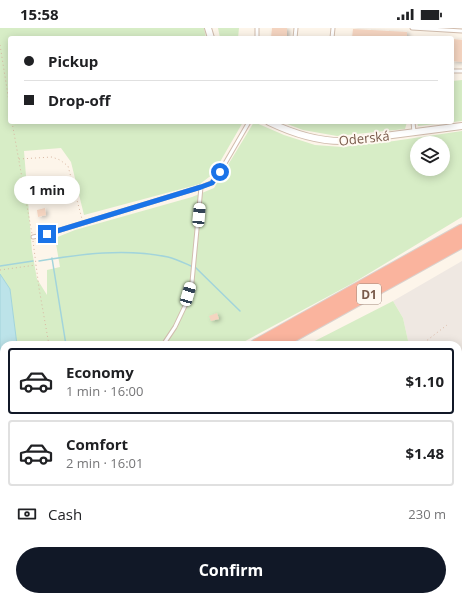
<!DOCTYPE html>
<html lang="en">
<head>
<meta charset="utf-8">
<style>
	:root { --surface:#fff; --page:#f6f6f6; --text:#202124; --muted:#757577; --line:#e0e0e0; --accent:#111827 }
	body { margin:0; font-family:"Open Sans",sans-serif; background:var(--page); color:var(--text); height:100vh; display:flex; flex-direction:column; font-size:15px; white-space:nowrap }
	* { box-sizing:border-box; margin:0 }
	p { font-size:13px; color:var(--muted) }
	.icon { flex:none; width:22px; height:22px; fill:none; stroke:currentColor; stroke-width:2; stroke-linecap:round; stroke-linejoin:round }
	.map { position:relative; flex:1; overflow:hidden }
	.drawer { position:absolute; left:0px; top:313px; width:462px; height:260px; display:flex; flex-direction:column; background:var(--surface); border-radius:12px 12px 0 0; box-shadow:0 2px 10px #0003 }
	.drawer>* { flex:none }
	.banner { position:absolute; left:8px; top:8px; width:446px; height:88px; border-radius:4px; box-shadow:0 2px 10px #0003; display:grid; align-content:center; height:88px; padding:0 16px; background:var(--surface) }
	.controls { position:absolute; left:410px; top:108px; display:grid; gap:8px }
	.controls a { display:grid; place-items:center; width:40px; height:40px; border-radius:50%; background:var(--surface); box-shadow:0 2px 10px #0003; font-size:20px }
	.end { position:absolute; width:18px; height:18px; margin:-9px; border:5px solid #1a73e8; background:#fff; box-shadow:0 0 0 2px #fff }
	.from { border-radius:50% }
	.bubble { position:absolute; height:28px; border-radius:14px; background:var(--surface); box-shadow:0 2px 10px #0003; font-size:13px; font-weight:700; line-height:28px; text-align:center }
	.car { position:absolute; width:12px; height:24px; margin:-12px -6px; border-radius:5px; box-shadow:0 0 3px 1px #0007; background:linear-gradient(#fff 24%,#345 0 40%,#fff 0 76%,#345 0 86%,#fff 0) }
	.banner b { display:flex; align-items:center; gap:14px; height:38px; font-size:15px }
	.banner b+b { border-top:1px solid var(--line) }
	.banner i { width:10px; height:10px; background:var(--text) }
	ul { padding:7px 0 0; list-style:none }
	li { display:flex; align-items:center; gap:12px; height:66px; margin:0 8px 6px; padding:0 8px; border:2px solid var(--line); border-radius:4px }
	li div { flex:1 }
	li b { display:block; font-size:15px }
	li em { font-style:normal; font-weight:700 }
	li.active { border-color:var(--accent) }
	li>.icon { width:36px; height:36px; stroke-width:1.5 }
	.pay { display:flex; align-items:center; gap:10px; height:44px; padding:0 16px; font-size:15px }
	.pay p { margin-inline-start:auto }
	.button { display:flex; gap:8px; margin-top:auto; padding:8px 16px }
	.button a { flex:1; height:46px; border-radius:24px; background:var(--accent); color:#fff; font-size:16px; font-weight:700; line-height:46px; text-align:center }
	.status { display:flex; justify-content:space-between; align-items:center; height:28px; padding:0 20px; background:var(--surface); direction:ltr }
	.status svg { height:11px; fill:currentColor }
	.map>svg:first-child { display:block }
</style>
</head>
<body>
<div class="status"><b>15:58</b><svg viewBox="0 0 49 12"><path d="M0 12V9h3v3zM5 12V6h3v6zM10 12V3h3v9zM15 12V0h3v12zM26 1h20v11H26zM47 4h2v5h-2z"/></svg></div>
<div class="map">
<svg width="462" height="573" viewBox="0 0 462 573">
	<defs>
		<filter id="shadow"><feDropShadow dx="2.5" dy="1.5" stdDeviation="2" flood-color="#0004"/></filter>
	</defs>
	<rect width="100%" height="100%" fill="#fdf5ea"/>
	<path fill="#efe8e2" d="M462 233V573H145L147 569H458V317H409L403 290 393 273Z"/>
	<path fill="#d7edc6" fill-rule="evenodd" d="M0 0H204L206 10H10V94H243L213 146 200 156 84 187 71 134 61 120 24 123 32 223 37 251 47 267V242L60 239 55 210 75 202 192 169 214 160 254 94 284 107 315 117 342 119 394 113 462 103V189L353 255 238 317H17L10 261 0 246ZM417 115H443V141H417Z
		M218 0H239L238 10H220Z
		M462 52V93L418 98 417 94H452V53Z
		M282 94H407L405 101 337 108 303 102Z
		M393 273 403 290 409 317H307Z
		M17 569H147L145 573H16Z"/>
	<path fill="#bce3e9" stroke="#a2d4db" d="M0 246 10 261 17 317H4V569H17L16 573H0Z"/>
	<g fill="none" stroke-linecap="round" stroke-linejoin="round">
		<path stroke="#a2d4db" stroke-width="1.5" d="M52 230 66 317
			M39 233C82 226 125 220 168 229 176 231 184 235 191 238
			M0 238 33 233
			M195 239 240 283
			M75 573 76 569"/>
	</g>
	<path fill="#f4d4c0" filter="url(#shadow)" d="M272 0H287V10H271Z
		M353 1 407 4V10H352Z
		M453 11 462 12V34L452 33Z
		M45 180 46 187 38 189 37 182Z
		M217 285 219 291 211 293 209 288Z"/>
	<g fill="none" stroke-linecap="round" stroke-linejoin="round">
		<g stroke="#d1bdae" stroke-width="5">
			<path id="lane" d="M412 0 462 3
				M257 10V0
				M295 10 296 0
				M332 10 333 0
				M452 43H462
				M413 94 414 104
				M33 209 47 206 201 159 211 155 220 144 249 94
				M163 317 175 299 185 278 192 254 201 159
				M458 498 462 492
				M103 569 104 573
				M223 569 230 573
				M318 571 321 573
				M173 573 176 569
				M412 573 415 569"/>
		</g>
		<g stroke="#d1bdae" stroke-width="8">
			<path id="street" d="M208 0 211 10
				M269 94C294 106 319 114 346 113L462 98"/>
		</g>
		<g stroke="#dad1cd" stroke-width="13">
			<path id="highway" d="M256 317 462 202
				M277 317 462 214
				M0 466 4 463
				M0 478 4 475"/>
		</g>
		<path stroke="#dab7a2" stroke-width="1" stroke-dasharray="1 3" stroke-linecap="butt" d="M0 17 10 80
			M12 94 32 206
			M19 131 52 129 60 132 68 138 82 191
			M33 213 39 260 49 317
			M0 242 36 237
			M421 317 447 297
			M52 573V569"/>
		<use href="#lane" stroke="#fff" stroke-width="3"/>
		<use href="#street" stroke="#fff" stroke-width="6"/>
		<use href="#highway" stroke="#fab49e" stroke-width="11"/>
		<g stroke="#b8a6c9" stroke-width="3">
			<path id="rail" d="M458 542 462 535
				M458 557 462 551
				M388 573 390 569
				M434 573 436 569
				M448 573 451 569"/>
		</g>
		<use href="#rail" stroke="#fff9f1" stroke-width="1.5" stroke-dasharray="4.5" stroke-linecap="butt"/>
	</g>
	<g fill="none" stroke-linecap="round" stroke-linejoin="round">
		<path stroke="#1a73e8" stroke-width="5" d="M47 206 201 159 212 155 220 144"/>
	</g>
	<g text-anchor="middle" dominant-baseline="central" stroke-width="4" stroke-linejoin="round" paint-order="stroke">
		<rect fill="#fff9f1" stroke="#a28a7d" stroke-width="1" x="357" y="256" width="24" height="20" rx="3"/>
		<g font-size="12" font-weight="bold" fill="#7a5b4b">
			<text x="369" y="266">D1</text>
		</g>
		<g font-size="13" fill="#7a5b4b" stroke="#fff9f1">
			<text transform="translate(364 110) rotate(-6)">Oderská</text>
		</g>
	</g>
</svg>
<div class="controls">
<a><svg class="icon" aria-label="layers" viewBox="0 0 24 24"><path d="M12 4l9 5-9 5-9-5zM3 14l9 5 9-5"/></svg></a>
</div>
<i class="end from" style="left:220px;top:144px"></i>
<i class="end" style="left:47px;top:206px"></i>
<div class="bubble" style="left:14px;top:148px;width:66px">1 min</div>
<i class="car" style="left:199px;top:187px;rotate:5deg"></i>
<i class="car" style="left:188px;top:266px;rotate:16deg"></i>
<div class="banner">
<b><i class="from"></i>Pickup</b>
<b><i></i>Drop-off</b>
</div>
<section class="drawer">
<ul>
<li class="active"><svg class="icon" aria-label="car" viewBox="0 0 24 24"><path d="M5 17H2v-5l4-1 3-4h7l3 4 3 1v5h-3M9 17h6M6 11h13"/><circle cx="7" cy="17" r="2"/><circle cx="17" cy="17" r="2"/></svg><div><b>Economy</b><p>1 min · 16:00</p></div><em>$1.10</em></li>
<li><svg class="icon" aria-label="car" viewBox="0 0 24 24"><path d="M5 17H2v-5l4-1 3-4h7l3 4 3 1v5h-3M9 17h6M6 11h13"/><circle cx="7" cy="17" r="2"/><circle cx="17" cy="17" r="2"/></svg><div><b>Comfort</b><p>2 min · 16:01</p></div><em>$1.48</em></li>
</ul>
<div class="pay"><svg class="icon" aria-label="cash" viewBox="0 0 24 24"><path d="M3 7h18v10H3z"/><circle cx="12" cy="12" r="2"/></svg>Cash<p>230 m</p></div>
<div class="button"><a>Confirm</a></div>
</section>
</div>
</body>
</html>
